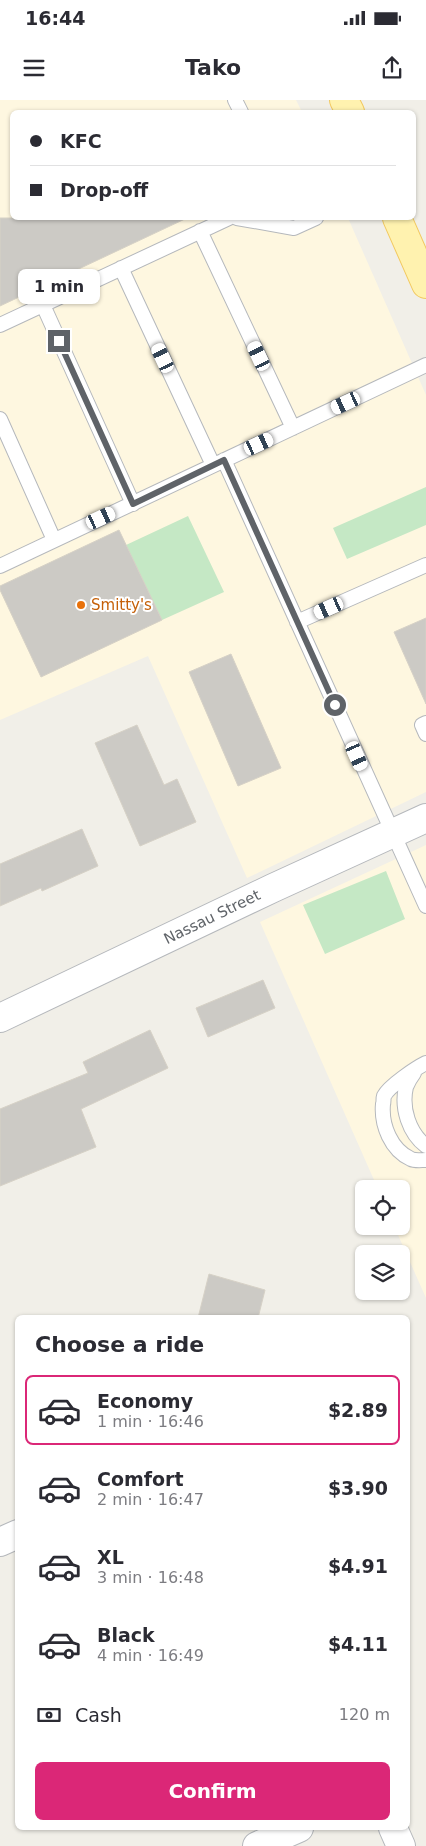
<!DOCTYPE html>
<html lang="en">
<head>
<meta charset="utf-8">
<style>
	:root { --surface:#fff; --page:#f2f2f3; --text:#2b2b33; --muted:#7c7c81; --line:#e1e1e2; --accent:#db2777 }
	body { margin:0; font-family:"DejaVu Sans",sans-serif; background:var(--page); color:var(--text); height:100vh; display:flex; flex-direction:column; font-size:19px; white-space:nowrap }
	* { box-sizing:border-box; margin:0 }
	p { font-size:16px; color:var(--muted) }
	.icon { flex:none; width:28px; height:28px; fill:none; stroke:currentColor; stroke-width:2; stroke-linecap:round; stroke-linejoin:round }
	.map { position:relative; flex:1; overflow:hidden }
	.side { position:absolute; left:15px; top:1215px; width:395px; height:515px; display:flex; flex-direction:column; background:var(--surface); border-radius:8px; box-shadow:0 1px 4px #0004 }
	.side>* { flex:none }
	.guide { position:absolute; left:10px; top:10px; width:406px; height:110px; border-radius:8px; box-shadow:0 1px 4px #0004; display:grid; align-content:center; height:110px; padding:0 20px; background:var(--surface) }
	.controls { position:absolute; left:355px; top:1080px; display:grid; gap:10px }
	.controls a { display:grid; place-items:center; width:55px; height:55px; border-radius:8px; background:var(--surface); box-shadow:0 1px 4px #0004; font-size:25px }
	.end { position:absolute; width:22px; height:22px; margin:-11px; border:6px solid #5f6368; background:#fff; box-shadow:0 0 0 2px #fff }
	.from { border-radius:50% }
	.bubble { position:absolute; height:35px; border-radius:8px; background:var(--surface); box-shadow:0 1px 4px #0004; font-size:16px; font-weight:700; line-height:35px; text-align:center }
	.car { position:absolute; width:15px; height:30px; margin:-15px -8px; border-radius:6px; box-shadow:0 0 4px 1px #0007; background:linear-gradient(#fff 24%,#345 0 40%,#fff 0 76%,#345 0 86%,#fff 0) }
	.guide b { display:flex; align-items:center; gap:18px; height:48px; font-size:19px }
	.guide b+b { border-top:1px solid var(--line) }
	.guide i { width:12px; height:12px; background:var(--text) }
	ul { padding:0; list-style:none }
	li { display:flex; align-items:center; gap:15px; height:70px; margin:0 10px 8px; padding:0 10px; border:2px solid transparent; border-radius:8px }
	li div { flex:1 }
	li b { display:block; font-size:19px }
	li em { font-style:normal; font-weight:700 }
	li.selected { border-color:var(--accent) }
	li>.icon { width:45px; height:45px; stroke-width:1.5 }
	h2 { padding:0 20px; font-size:22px; line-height:60px }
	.pay { display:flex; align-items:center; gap:12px; height:55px; padding:0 20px; font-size:19px }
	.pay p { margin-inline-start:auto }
	.action { display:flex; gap:10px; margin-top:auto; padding:10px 20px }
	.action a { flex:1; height:58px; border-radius:8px; background:var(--accent); color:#fff; font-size:20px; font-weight:700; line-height:58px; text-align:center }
	.status { display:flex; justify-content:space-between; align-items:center; height:35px; padding:0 25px; background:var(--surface); direction:ltr }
	.status svg { height:14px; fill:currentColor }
	header { display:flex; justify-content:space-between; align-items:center; height:65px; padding:0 20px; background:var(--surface); font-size:22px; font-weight:700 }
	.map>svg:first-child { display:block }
</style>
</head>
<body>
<div class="status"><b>16:44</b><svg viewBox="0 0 49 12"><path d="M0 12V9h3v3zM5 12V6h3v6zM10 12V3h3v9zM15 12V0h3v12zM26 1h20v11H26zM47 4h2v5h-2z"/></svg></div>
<header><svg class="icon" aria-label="menu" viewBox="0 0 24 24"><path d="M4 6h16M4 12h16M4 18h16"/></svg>Tako<svg class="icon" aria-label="share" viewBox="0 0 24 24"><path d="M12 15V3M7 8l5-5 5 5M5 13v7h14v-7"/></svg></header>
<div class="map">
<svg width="426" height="1746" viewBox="0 0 426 1746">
	<rect width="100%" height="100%" fill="#f1efe8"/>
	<path fill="#fef7e0" d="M0 0H296L302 12H12V118H348L426 295V692L247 778 148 556 0 620Z
		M426 745V1198L394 1126H401V1089H378L260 822Z"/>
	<path fill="#c5e8c5" d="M426 387V425L347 459 333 428Z
		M188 416 224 492 162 520 126 445Z
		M386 771 405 819 325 854 303 805Z"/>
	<path fill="#cccac5" stroke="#d6d1c6" d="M0 118H187L0 206Z
		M119 430 162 520 41 577 0 490V486Z
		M426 518V604L394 532Z
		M231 554 281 668 238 686 189 572Z
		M137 625 164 685 177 679 196 722 140 746 95 643Z
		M82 729 98 766 42 791 41 788 0 806V764Z
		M263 880 275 908 208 937 196 908Z
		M150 930 168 968 81 1009 96 1047 0 1086V1009L88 973 83 962Z
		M209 1174 265 1190 258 1218H198Z"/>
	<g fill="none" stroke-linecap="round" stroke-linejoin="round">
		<g stroke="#b5b8bc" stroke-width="16">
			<path id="service" d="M235 0 241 12
				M237 118 294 128 316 118
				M200 131 293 328
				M121 168 213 365
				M43 205 133 404
				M0 225 229 118
				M0 319 54 440
				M224 360 426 806
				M0 466 426 265
				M297 522 426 465
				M426 623 422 625 426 634
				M426 963C416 968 389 986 384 996 383 999 384 1002 383 1004 381 1025 391 1050 411 1059 415 1061 421 1060 426 1060
				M414 973C411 977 408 982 406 987 401 1008 409 1033 426 1046"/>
		</g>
		<g stroke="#b5b8bc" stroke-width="30">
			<path id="minor" d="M0 1442 18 1434
				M393 1728 401 1746
				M257 1746 299 1728"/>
		</g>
		<g stroke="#b5b8bc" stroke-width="30">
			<path id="tertiary" d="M0 918 273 788 426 718"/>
		</g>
		<g stroke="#f2c960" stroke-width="30">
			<path id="primary" d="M344 0 350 12
				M397 118 426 184"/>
		</g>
		<use href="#service" stroke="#fff" stroke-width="14"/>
		<use href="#minor" stroke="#fff" stroke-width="28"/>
		<use href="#tertiary" stroke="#fff" stroke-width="28"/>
		<use href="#primary" stroke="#fff2af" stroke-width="28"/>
	</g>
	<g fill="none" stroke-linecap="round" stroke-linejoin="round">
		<path stroke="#5f6368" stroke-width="6" d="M59 241 133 404 224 360 335 605"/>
	</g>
	<circle fill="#e8710a" stroke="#fff" stroke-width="2" cx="81" cy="505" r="5"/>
	<g text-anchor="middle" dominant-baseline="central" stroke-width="4" stroke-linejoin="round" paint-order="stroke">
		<g font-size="15" fill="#c56008" stroke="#fff" text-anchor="start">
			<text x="91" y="505">Smitty's</text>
		</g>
		<g font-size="15" fill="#5f6368" stroke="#fff">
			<text transform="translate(212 817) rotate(-26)">Nassau Street</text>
		</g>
	</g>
</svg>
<div class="controls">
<a><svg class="icon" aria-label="locate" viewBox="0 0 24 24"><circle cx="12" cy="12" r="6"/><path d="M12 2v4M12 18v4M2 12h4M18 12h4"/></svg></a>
<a><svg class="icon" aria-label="layers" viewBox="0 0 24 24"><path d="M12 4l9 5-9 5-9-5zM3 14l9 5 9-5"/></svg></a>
</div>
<i class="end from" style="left:335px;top:605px"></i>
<i class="end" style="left:59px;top:241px"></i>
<div class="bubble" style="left:18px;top:169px;width:82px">1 min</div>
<i class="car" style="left:259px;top:256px;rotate:335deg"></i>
<i class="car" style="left:163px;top:258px;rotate:335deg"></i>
<i class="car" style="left:346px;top:303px;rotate:245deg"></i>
<i class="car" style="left:259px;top:344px;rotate:65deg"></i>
<i class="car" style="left:101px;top:418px;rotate:65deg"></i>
<i class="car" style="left:329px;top:508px;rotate:246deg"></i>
<i class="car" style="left:357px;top:656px;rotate:156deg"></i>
<div class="guide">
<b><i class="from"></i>KFC</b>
<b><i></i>Drop-off</b>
</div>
<section class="side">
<h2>Choose a ride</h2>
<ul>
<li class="selected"><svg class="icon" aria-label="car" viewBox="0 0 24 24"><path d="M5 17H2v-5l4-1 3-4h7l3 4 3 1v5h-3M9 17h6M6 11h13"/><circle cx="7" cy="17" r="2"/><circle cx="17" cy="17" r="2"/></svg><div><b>Economy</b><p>1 min · 16:46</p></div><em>$2.89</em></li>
<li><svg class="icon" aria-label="car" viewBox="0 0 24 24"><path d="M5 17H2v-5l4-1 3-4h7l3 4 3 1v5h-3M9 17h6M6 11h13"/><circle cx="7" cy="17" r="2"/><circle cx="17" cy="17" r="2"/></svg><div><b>Comfort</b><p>2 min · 16:47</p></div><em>$3.90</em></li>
<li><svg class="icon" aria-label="car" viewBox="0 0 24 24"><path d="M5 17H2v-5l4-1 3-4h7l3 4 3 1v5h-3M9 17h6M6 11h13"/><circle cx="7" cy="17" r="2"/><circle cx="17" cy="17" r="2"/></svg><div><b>XL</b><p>3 min · 16:48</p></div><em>$4.91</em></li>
<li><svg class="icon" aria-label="car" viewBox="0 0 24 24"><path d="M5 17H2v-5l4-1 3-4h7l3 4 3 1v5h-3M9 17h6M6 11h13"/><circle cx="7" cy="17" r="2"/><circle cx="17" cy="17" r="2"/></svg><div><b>Black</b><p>4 min · 16:49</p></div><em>$4.11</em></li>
</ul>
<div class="pay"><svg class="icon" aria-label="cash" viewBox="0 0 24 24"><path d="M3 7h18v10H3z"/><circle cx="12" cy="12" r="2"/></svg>Cash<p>120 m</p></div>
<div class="action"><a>Confirm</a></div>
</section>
</div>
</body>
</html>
